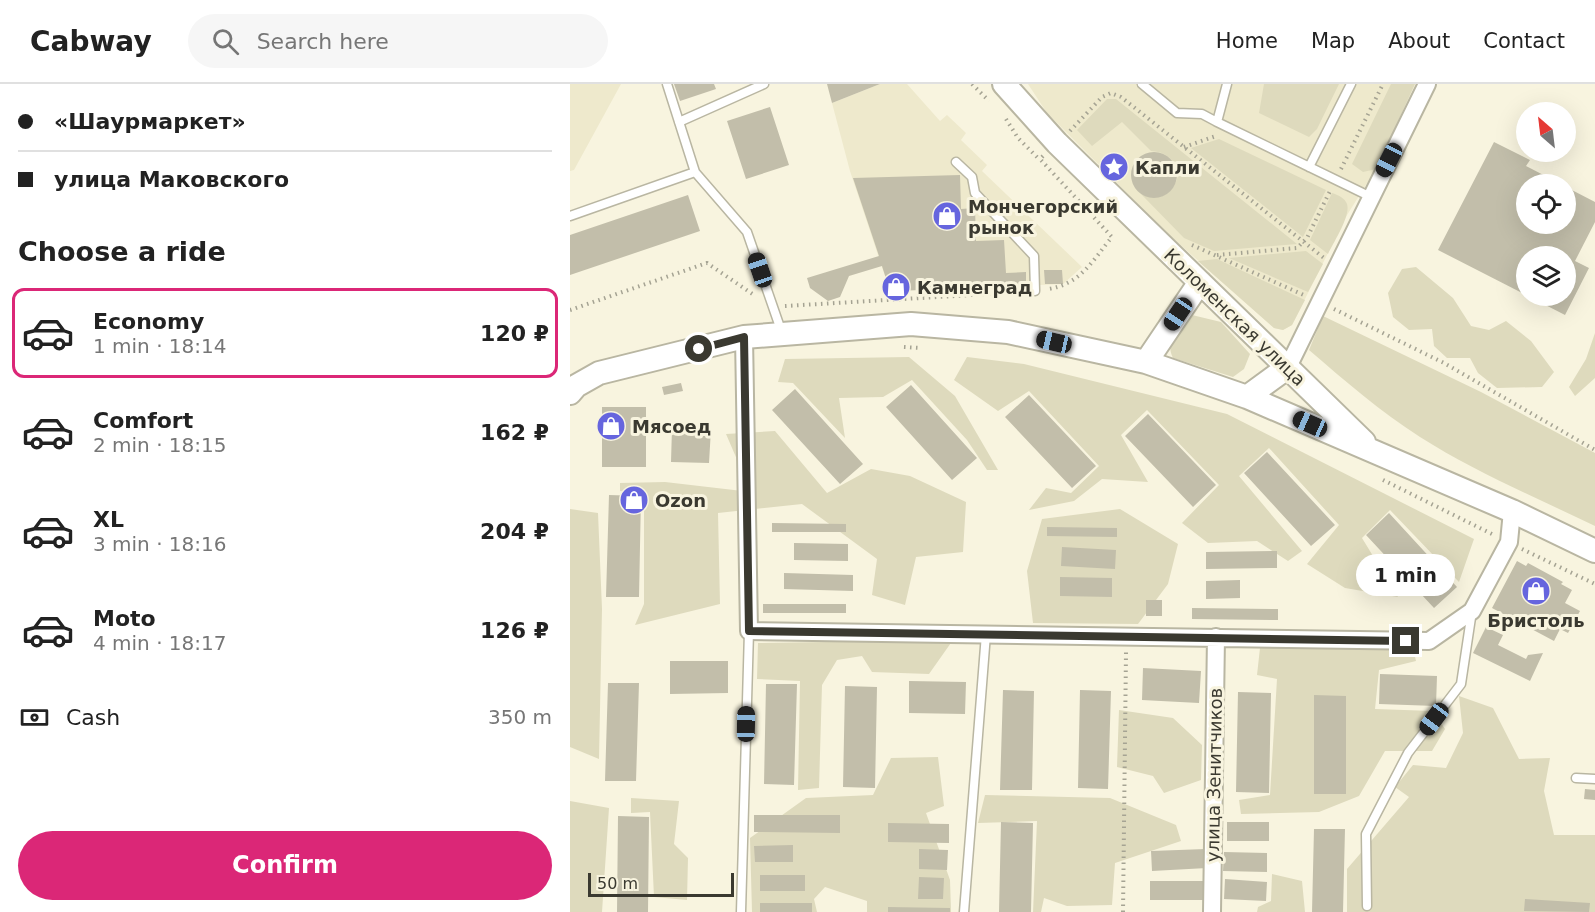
<!DOCTYPE html>
<html lang="en">
<head>
<meta charset="utf-8">
<style>
	:root { --surface:#fff; --page:#f6f6f6; --text:#222; --muted:#767676; --line:#e0e0e0; --accent:#db2777 }
	body { margin:0; font-family:"DejaVu Sans",sans-serif; background:var(--page); color:var(--text); height:100vh; display:flex; flex-direction:column; font-size:22px; white-space:nowrap }
	* { box-sizing:border-box; margin:0 }
	p { font-size:20px; color:var(--muted) }
	.icon { flex:none; width:33px; height:33px; fill:none; stroke:currentColor; stroke-width:2; stroke-linecap:round; stroke-linejoin:round }
	.map { position:relative; flex:1; overflow:hidden }
	.side { display:flex; flex-direction:column; background:var(--surface); width:570px }
	.side>* { flex:none }
	.banner { display:grid; align-content:center; height:132px; padding:0 18px; background:var(--surface) }
	.needle { width:39px; rotate:332deg }
	.tools { position:absolute; left:946px; top:18px; display:grid; gap:12px }
	.tools a { display:grid; place-items:center; width:60px; height:60px; border-radius:50%; background:var(--surface); box-shadow:0 6px 24px #0002; font-size:30px }
	.scale { position:absolute; left:18px; bottom:15px; width:146px; box-sizing:border-box; padding-left:6px; border:3px solid #3a3930; border-top:0; font-size:16px; line-height:21px; white-space:nowrap; color:#3a3930; -webkit-text-stroke:4px #f8f4df; paint-order:stroke }
	.end { position:absolute; width:27px; height:27px; margin:-14px; border:8px solid #3a3930; background:#fff; box-shadow:0 0 0 3px #fff }
	.from { border-radius:50% }
	.bubble { position:absolute; height:42px; border-radius:21px; background:var(--surface); box-shadow:0 6px 24px #0002; font-size:20px; font-weight:800; line-height:42px; text-align:center }
	.car { position:absolute; width:18px; height:36px; margin:-18px -9px; border-radius:8px; box-shadow:0 0 4px 2px #0007; background:linear-gradient(#222 24%,#8ab4d8 0 40%,#222 0 76%,#8ab4d8 0 86%,#222 0) }
	.banner b { display:flex; align-items:center; gap:21px; height:57px; font-size:22px }
	.banner b+b { border-top:2px solid var(--line) }
	.banner i { width:15px; height:15px; background:var(--text) }
	ul { padding:0; list-style:none }
	li { display:flex; align-items:center; gap:18px; height:90px; margin:0 12px 9px; padding:0 6px; border:3px solid transparent; border-radius:12px }
	li div { flex:1 }
	li b { display:block; font-size:22px }
	li em { font-style:normal; font-weight:800 }
	li.current { border-color:var(--accent) }
	li>.icon { width:54px; height:54px; stroke-width:1.5 }
	h2 { padding:0 18px; font-size:27px; line-height:72px }
	.pay { display:flex; align-items:center; gap:15px; height:66px; padding:0 18px; font-size:22px }
	.pay p { margin-inline-start:auto }
	.action { display:flex; gap:12px; margin-top:auto; padding:12px 18px }
	.action a { flex:1; height:69px; border-radius:36px; background:var(--accent); color:#fff; font-size:24px; font-weight:800; line-height:69px; text-align:center }
	header { display:flex; align-items:center; gap:36px; box-sizing:border-box; height:84px; padding:0 30px; background:var(--surface); border-bottom:2px solid var(--line) }
	header strong { font-size:28px }
	nav { display:flex; gap:33px; margin-inline-start:auto; font-size:21px }
	.search { width:420px; height:54px; background:var(--page); display:flex; align-items:center; gap:15px; box-sizing:border-box; padding:0 21px; border-radius:33px; color:var(--muted); font-size:22px }
	main { display:flex; flex:1; min-height:0 }
	.map>svg:first-child { display:block }
</style>
</head>
<body>
<header>
<strong>Cabway</strong>
<div class="search"><svg class="icon" aria-label="search" viewBox="0 0 24 24"><circle cx="10" cy="10" r="6"/><path d="M15 15l6 6"/></svg>Search here</div>
<nav><a>Home</a><a>Map</a><a>About</a><a>Contact</a></nav>
</header>
<main>
<section class="side">
<div class="banner">
<b><i class="from"></i>«Шаурмаркет»</b>
<b><i></i>улица Маковского</b>
</div>
<h2>Choose a ride</h2>
<ul>
<li class="current"><svg class="icon" aria-label="car" viewBox="0 0 24 24"><path d="M5 17H2v-5l4-1 3-4h7l3 4 3 1v5h-3M9 17h6M6 11h13"/><circle cx="7" cy="17" r="2"/><circle cx="17" cy="17" r="2"/></svg><div><b>Economy</b><p>1 min · 18:14</p></div><em>120 ₽</em></li>
<li><svg class="icon" aria-label="car" viewBox="0 0 24 24"><path d="M5 17H2v-5l4-1 3-4h7l3 4 3 1v5h-3M9 17h6M6 11h13"/><circle cx="7" cy="17" r="2"/><circle cx="17" cy="17" r="2"/></svg><div><b>Comfort</b><p>2 min · 18:15</p></div><em>162 ₽</em></li>
<li><svg class="icon" aria-label="car" viewBox="0 0 24 24"><path d="M5 17H2v-5l4-1 3-4h7l3 4 3 1v5h-3M9 17h6M6 11h13"/><circle cx="7" cy="17" r="2"/><circle cx="17" cy="17" r="2"/></svg><div><b>XL</b><p>3 min · 18:16</p></div><em>204 ₽</em></li>
<li><svg class="icon" aria-label="car" viewBox="0 0 24 24"><path d="M5 17H2v-5l4-1 3-4h7l3 4 3 1v5h-3M9 17h6M6 11h13"/><circle cx="7" cy="17" r="2"/><circle cx="17" cy="17" r="2"/></svg><div><b>Moto</b><p>4 min · 18:17</p></div><em>126 ₽</em></li>
</ul>
<div class="pay"><svg class="icon" aria-label="cash" viewBox="0 0 24 24"><path d="M3 7h18v10H3z"/><circle cx="12" cy="12" r="2"/></svg>Cash<p>350 m</p></div>
<div class="action"><a>Confirm</a></div>
</section>
<div class="map">
<svg width="1025" height="828" viewBox="0 0 1025 828">
	<rect width="100%" height="100%" fill="#f8f4df"/>
	<path fill="#eee9cc" d="M0 0H51L4 86 0 87Z
		M310 0H337L370 37 377 31 396 49 391 56 417 81 412 87 512 183 493 200 320 207 280 87 262 19Z
		M458 0H845L806 85 777 131 722 241 713 246 704 244 597 149 477 29Z"/>
	<path fill="#dedabd" d="M694 0H769L747 45 739 53 689 29Z
		M821 0H845L806 85 793 88 782 80Z
		M537 15H546L727 160 644 167 614 154 571 110C589 118 603 111 608 92 606 76 597 68 581 67L552 38 522 62 507 46Z
		M649 55 756 106 733 153 621 64Z
		M762 109C768 111 775 114 777 120 781 132 763 159 758 170L740 156Z
		M736 167 753 180 738 208 659 174Z
		M647 175 735 216 722 241 713 246 704 244 628 177Z
		M846 183 883 214 901 242 919 246 936 237 961 257 984 288 972 303 927 304 908 289 900 274H877L864 262 862 245 839 246 823 233 818 209 832 185Z
		M622 231 651 238 680 270 674 285 663 293 603 274C594 256 608 240 622 231Z
		M753 232 911 308 1025 369V442C967 414 905 388 850 353 811 328 775 297 739 266Z
		M1025 249V294L1005 312 999 303 1016 275Z
		M339 273 385 312 428 386H417L397 356 342 296 313 313 269 314 275 354 223 299 208 298 215 275Z
		M397 273 454 280 657 330 904 455 889 498 820 426 792 454 828 513 775 504 737 480 769 441 699 364 669 392 732 467 718 477 687 457 638 459 612 439 649 401 577 326 551 351 578 398 532 395 504 417 459 426 476 404 501 409 529 382 459 307 428 327 384 296Z
		M205 347 257 409 301 385 340 392 396 418 393 468 346 473 335 521 302 511 307 475 232 420 148 429 150 520 65 541 74 520V411L50 407V399L95 398 181 408 156 350Z
		M0 425 28 429 32 525 29 675 0 663Z
		M550 425 608 460 598 500 568 540 463 539 457 487 472 435Z
		M383 556 359 590 302 588 292 572 267 576 252 601 249 704 228 706 230 597 187 595 188 559Z
		M690 564H843L846 577 809 586 805 625 863 627 875 645 862 667H815L789 712 749 728 671 730 669 716 700 711 707 595 687 591Z
		M889 612 923 624 949 675 980 674 974 707 984 751H1025V828H777V785L839 713 825 703 843 681 876 684 893 649Z
		M549 626 603 634 632 661 631 696 594 709 583 692 547 683Z
		M368 673 374 722 356 729 380 796 381 828H297V817L255 803 244 815 247 828H182L180 754 236 714 303 711 321 674Z
		M415 711 540 714 606 741 611 757 545 779 542 821 497 822 474 814 471 828H463L467 737 408 739Z
		M61 714 109 717 104 760 118 774 117 816 84 813 80 728 61 729Z
		M0 717 39 724 32 828H0Z
		M702 790 732 797 735 828H687L688 823 701 817Z"/>
	<path fill="#c2beaa" fill-rule="evenodd" d="M104 0H144L146 5 110 17Z
		M257 0H310L262 19Z
		M200 23 219 81 176 95 157 37Z
		M924 58 960 76 956 82 991 100H957V140H996V103L1025 118V138L1005 177 1019 184 995 231 868 166ZM957 172H996V212H957Z
		M561 91a23 23 0 1 1 46 0a23 23 0 1 1-46 0Z
		M390 91 391 125 405 124 406 157 434 156 436 189 456 188V203L320 207 312 182 279 192 270 213 258 217 240 204 237 194 309 172 283 94Z
		M118 111 130 147 0 191V151Z
		M474 186H492L493 200H475Z
		M111 299 113 307 94 311 92 303Z
		M341 301 407 374 382 396 316 323Z
		M225 305 293 380 270 400 202 326Z
		M459 311 526 382 502 404 435 333Z
		M32 323H76V383H32Z
		M578 330 646 401 623 423 555 352Z
		M102 344 141 345 139 379 101 378Z
		M697 368 765 441 741 462 674 389Z
		M39 411 71 412 69 513H36Z
		M819 429 887 503 864 524 796 451Z
		M202 439 276 440V448H202Z
		M477 443 547 444V453L477 452Z
		M224 459 278 460V477L224 476Z
		M492 463 546 466 545 485 491 482Z
		M707 467V484L636 485V468Z
		M947 477 956 482 958 479 993 498 991 500 1002 506 995 519 1010 527 998 549 990 545 984 557 922 524Z
		M214 489 283 491V507L214 505Z
		M490 493 542 494V513L490 512Z
		M670 496V514L636 515V497Z
		M576 516H592V532H576Z
		M193 520H276V529H193Z
		M622 524 708 525V536L622 535Z
		M916 543 933 551 928 561 956 575 958 571 973 569 960 597 903 569Z
		M100 577H158V609L100 610Z
		M573 584 631 587 629 619 572 616Z
		M810 590 867 592 866 622 809 620Z
		M339 597 396 598 395 630 339 629Z
		M38 599H69L66 697H35Z
		M196 600H227L224 701 194 700Z
		M275 602 307 603 305 704 273 703Z
		M433 606 464 607 462 706H430Z
		M510 606 541 607 538 705 508 704Z
		M668 608 701 609 699 709 666 708Z
		M744 611 776 612V710H744Z
		M1015 705 1025 706V716L1014 715Z
		M184 731H270V749L184 748Z
		M48 732 79 733 78 828H47Z
		M431 738 463 739 461 828H429Z
		M657 738H699V757H657Z
		M318 739 379 740V759L318 758Z
		M744 745H775L773 828H742Z
		M223 761V778H185L184 762Z
		M349 765 378 766 377 786 349 785Z
		M636 765 637 784 582 787 581 767Z
		M654 768 697 769V788L653 787Z
		M190 791H235V807H190Z
		M349 793 374 794 373 815H348Z
		M655 795 697 798 696 817 654 815Z
		M580 797H636V816H580Z
		M955 815 1020 819 1019 828 954 827Z
		M190 819H242V828H190Z
		M318 823 380 824V828H318Z"/>
	<g fill="none" stroke-linecap="round" stroke-linejoin="round">
		<g stroke="#b9b6a2" stroke-width="11">
			<path id="lane" d="M97 0 125 88 177 148 212 249
				M572 0 607 29 632 30 647 38
				M657 0 647 38 801 113
				M109 38 194 0
				M386 78 402 93 405 109 464 172 465 207
				M739 83 781 0
				M0 132 125 88
				M1006 694 1025 695
				M797 822 796 750 838 669 891 600 902 527
				M171 828 179 547
				M394 828 416 550"/>
		</g>
		<g stroke="#b9b6a2" stroke-width="20">
			<path id="street" d="M174 253 179 547 859 557 902 527 939 458 942 427
				M718 283 857 0
				M642 828 646 553"/>
		</g>
		<g stroke="#b9b6a2" stroke-width="26">
			<path id="secondary" d="M434 0 487 59 794 358
				M576 278 630 198
				M0 309 6 302 29 289 174 253 341 240 438 248 576 278 677 313 942 427 1025 467
				M677 313 718 283"/>
		</g>
		<path stroke="#a5a393" stroke-width="4" stroke-dasharray="1.5 4.5" stroke-linecap="butt" d="M402 0 419 17
			M436 35 448 54 469 75
			M500 47 532 13 541 9 551 13 754 174
			M614 63 646 52
			M473 72 470 75 542 153C522 177 511 200 478 205
			M771 85 813 0
			M622 161 736 212
			M647 171 727 164 737 154 761 105
			M215 222 453 208
			M764 225 874 279 1025 366
			M0 226 137 179 184 211
			M334 263 350 264
			M813 396 924 451
			M952 465 1025 500
			M553 828 556 568"/>
		<use href="#lane" stroke="#fff" stroke-width="8"/>
		<use href="#street" stroke="#fff" stroke-width="16"/>
		<use href="#secondary" stroke="#fff" stroke-width="22"/>
	</g>
	<g fill="none" stroke-linecap="round" stroke-linejoin="round">
		<path stroke="#3a3930" stroke-width="8" d="M129 265 174 253 179 547 836 557"/>
	</g>
	<defs>
		<g id="sight-disc" transform="scale(1.5)"><circle r="9.5" fill="#6665de" stroke="#f8f4df"/><path d="M0-6L1.8-2.2L6-1.7L2.9 1.2L3.7 5.4L0 3.3L-3.7 5.4L-2.9 1.2L-6-1.7L-1.8-2.2Z" fill="#fff"/></g>
		<g id="shop-disc" transform="scale(1.5)"><circle r="9.5" fill="#6665de" stroke="#f8f4df"/><path d="M-5-2.5h2.3a2.7 3.5 0 0 1 5.4 0H5L5.5 6h-11ZM-1.5-2.5h3a1.5 2.3 0 0 0-3 0Z" fill="#fff"/></g>
	</defs>
	<g fill-rule="evenodd">
		<use href="#sight-disc" x="544" y="83"/>
		<use href="#shop-disc" x="377" y="132"/>
		<use href="#shop-disc" x="326" y="203"/>
		<use href="#shop-disc" x="41" y="342"/>
		<use href="#shop-disc" x="64" y="416"/>
		<use href="#shop-disc" x="966" y="507"/>
	</g>
	<g text-anchor="middle" dominant-baseline="central" stroke-width="6" stroke-linejoin="round" paint-order="stroke">
		<g font-size="18" font-weight="bold" fill="#3a3930" stroke="#f8f4df" text-anchor="start">
			<text x="565" y="83">Капли</text>
			<text x="398" y="122">Мончегорский<tspan x="398" dy="21">рынок</tspan></text>
			<text x="347" y="203">Камнеград</text>
			<text x="62" y="342">Мясоед</text>
			<text x="85" y="416">Ozon</text>
			<text x="966" y="536" text-anchor="middle">Бристоль</text>
		</g>
		<g font-size="18" fill="#3a3930" stroke="#f8f4df">
			<text transform="translate(665 233) rotate(44)">Коломенская улица</text>
			<text transform="translate(644 691) rotate(-89)">улица Зенитчиков</text>
		</g>
	</g>
</svg>
<div class="tools">
<a><svg class="needle" viewBox="-14 -14 28 28"><path d="M0-13l5 13h-10z" fill="#e53935"/><path d="M0 13l5-13h-10z" fill="#767676"/></svg></a>
<a><svg class="icon" aria-label="locate" viewBox="0 0 24 24"><circle cx="12" cy="12" r="6"/><path d="M12 2v4M12 18v4M2 12h4M18 12h4"/></svg></a>
<a><svg class="icon" aria-label="layers" viewBox="0 0 24 24"><path d="M12 4l9 5-9 5-9-5zM3 14l9 5 9-5"/></svg></a>
</div>
<div class="scale">50 m</div>
<i class="end from" style="left:129px;top:265px"></i>
<i class="end" style="left:836px;top:557px"></i>
<div class="bubble" style="left:786px;top:470px;width:99px">1 min</div>
<i class="car" style="left:819px;top:76px;rotate:207deg"></i>
<i class="car" style="left:190px;top:186px;rotate:341deg"></i>
<i class="car" style="left:608px;top:230px;rotate:214deg"></i>
<i class="car" style="left:484px;top:258px;rotate:283deg"></i>
<i class="car" style="left:740px;top:340px;rotate:294deg"></i>
<i class="car" style="left:864px;top:635px;rotate:217deg"></i>
<i class="car" style="left:176px;top:640px;rotate:1deg"></i>
</div>
</main>
</body>
</html>
